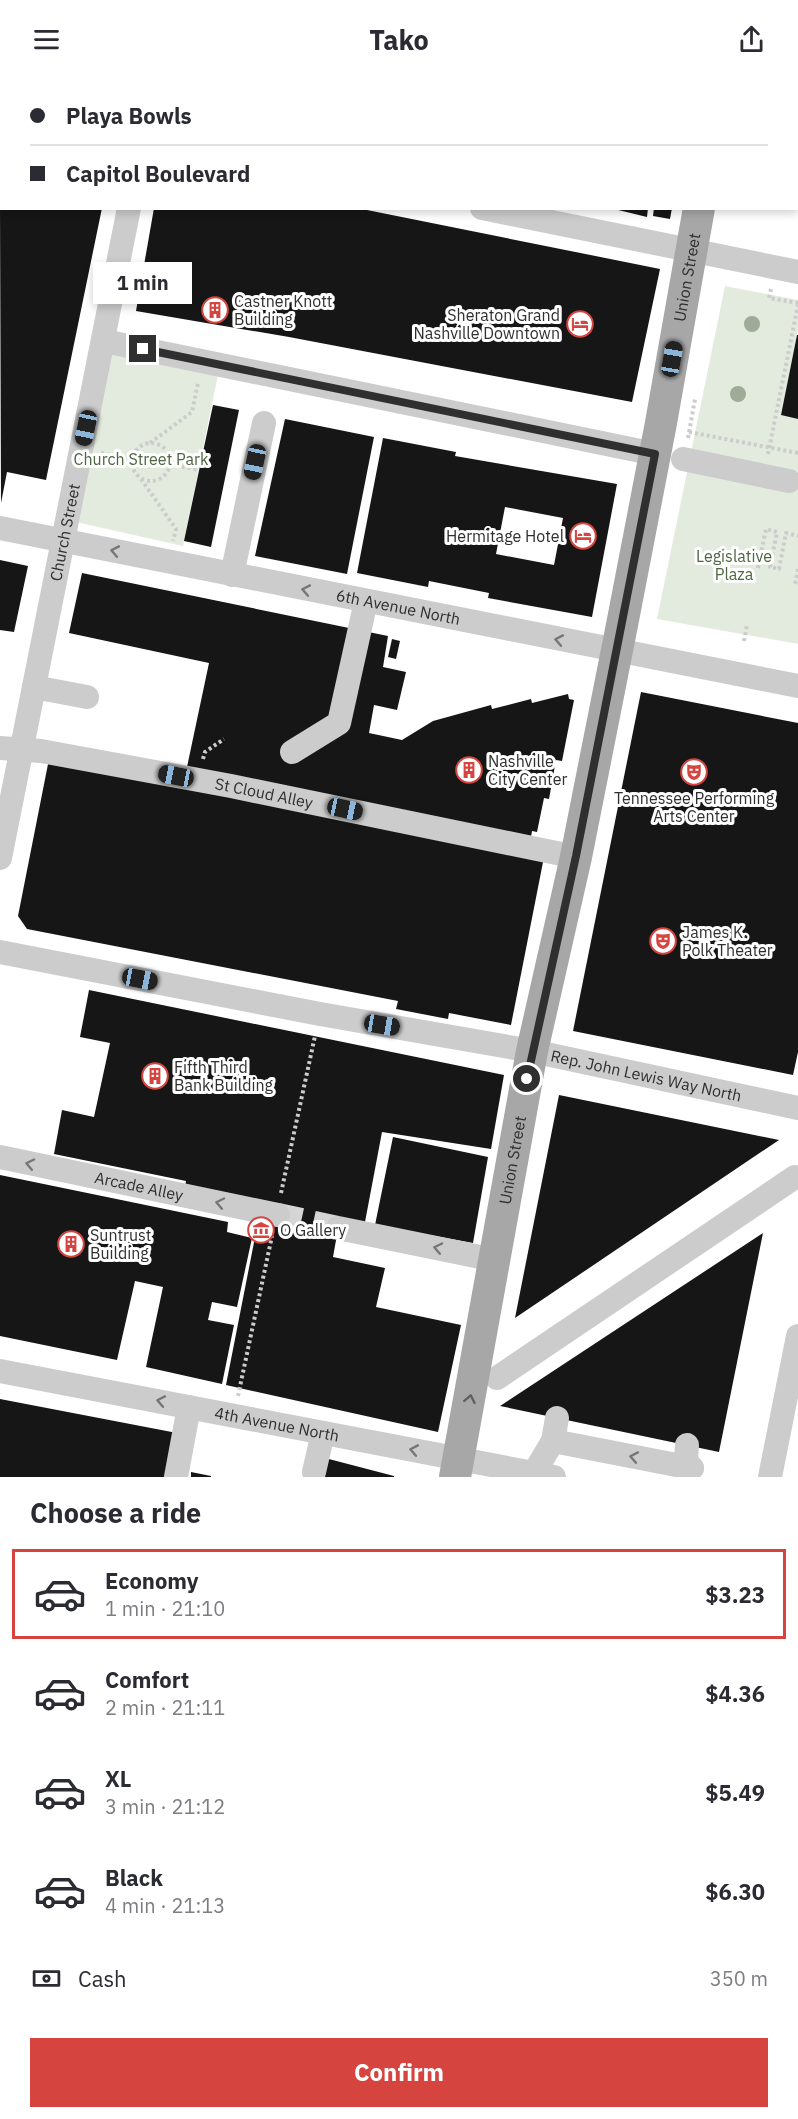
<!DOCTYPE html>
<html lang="en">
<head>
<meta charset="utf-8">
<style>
	:root { --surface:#fff; --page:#f7f7f7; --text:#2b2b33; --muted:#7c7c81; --line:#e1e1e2; --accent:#d64440 }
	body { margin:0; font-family:"IBM Plex Sans",sans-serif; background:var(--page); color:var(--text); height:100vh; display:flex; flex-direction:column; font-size:22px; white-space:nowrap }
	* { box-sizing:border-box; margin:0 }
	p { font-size:20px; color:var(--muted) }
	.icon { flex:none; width:33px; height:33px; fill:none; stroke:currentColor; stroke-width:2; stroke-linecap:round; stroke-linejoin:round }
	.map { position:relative; height:1399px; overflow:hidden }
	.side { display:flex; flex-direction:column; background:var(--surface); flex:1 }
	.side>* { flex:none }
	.top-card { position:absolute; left:0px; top:0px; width:798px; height:132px; box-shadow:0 3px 9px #0003; display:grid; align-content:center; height:132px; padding:0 30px; background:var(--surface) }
	.end { position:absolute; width:27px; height:27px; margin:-14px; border:8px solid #2f2f2f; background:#fff; box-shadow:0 0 0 3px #fff }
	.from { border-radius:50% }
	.bubble { position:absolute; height:42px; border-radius:0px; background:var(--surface); box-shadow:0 3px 9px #0003; font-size:20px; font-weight:700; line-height:42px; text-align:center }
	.car { position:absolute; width:18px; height:36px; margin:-18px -9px; border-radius:8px; box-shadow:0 0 4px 2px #0007; background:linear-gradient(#222 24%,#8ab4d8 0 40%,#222 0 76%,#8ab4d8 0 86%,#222 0) }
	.top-card b { display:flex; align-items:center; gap:21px; height:57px; font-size:22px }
	.top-card b+b { border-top:2px solid var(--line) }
	.top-card i { width:15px; height:15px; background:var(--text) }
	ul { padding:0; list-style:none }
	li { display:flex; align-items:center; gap:18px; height:90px; margin:0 12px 9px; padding:0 18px; border:3px solid transparent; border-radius:0px }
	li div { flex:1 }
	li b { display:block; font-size:22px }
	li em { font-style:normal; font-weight:700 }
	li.current { border-color:var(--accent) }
	li>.icon { width:54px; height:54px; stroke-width:1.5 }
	h2 { padding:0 30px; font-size:27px; line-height:72px }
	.pay { display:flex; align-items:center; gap:15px; height:66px; padding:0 30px; font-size:22px }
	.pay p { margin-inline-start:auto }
	.button { display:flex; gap:12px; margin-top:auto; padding:12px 30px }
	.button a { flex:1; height:69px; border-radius:0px; background:var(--accent); color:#fff; font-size:24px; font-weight:700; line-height:69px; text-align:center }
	header { display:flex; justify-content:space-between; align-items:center; height:78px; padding:0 30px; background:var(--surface); font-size:27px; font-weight:700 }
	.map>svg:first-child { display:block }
</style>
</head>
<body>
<header><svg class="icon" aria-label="menu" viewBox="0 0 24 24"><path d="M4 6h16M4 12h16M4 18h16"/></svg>Tako<svg class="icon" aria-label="share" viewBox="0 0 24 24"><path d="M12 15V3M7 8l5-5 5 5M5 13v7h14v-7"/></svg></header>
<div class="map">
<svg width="798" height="1399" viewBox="0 0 798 1399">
	<rect width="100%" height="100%" fill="#fff"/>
	<path fill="#e3ebde" d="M725 208 798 222V252L781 337 798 341V566L657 541Z
		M104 263 220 287 183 468 67 442Z"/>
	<path fill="#161616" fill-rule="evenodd" d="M0 130H102L46 402 7 394 1 425Z
		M154 130H357L660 191 632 324 289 259 136 233Z
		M610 130H648L647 139Z
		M654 130H672L670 141 653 138Z
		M797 257H798V341L781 337Z
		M213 327 239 332 211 469 184 463Z
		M285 341 374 359 347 496 255 478Z
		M383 360 456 374 455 378 617 406 592 539 488 520 489 515 429 503 428 509 357 495ZM505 429 563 440 554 487 496 476Z
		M0 482 28 488 14 554 0 552Z
		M82 495 388 558 383 589 406 594 397 632 374 627 369 655 402 662 433 643 491 627 492 631 531 621 532 625 568 616 569 621 574 622 562 683 556 682 549 721 544 720 537 754 532 753 531 759 187 689 209 585 69 555Z
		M392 561 400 563 396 581 388 579Z
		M641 614 798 645V974L793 997 573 953Z
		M49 681 544 779 511 947 449 935 448 941 396 931 398 923 27 851 18 838Z
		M89 912 504 997 491 1071 382 1054 365 1144 340 1140 333 1179 385 1190 376 1229 461 1247 438 1354 226 1307 258 1144 185 1109 186 1103 54 1076 62 1032 94 1039 110 965 80 959Z
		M559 1017 779 1062 515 1240Z
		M393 1059 488 1079 473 1165 375 1147Z
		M0 1097 228 1144 227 1154 252 1160 237 1229 212 1224 208 1242 234 1247 222 1306 146 1289 163 1209 135 1203 117 1282 0 1258Z
		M763 1155 719 1374 500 1328 690 1203Z
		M0 1321 177 1355 167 1399H0Z
		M325 1380 394 1398V1399H321Z
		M191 1394 211 1398V1399H191Z"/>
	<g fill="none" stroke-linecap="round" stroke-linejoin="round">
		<path stroke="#d5d5d5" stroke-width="24" stroke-dasharray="24 12" stroke-linecap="butt" d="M278 1137 338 1150"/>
		<path stroke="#ccc" stroke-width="4" stroke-dasharray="3 3" stroke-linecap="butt" d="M771 211 769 220 798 225
			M689 354 798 375
			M688 360 695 321
			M150 365 192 334 198 305
			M132 384a19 19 0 1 1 38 0a19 19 0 1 1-38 0Z
			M101 375 133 381
			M768 376 798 227
			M170 386 199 392
			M141 401 176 451 173 463
			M758 490 766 451 777 454 770 489 779 491 786 455 798 458
			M798 491 795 506H798
			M744 563 747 547
			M203 681 205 674 224 661
			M281 1115 315 958
			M238 1318 272 1158"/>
		<g stroke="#ccc" stroke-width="24">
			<path d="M155 2V0"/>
			<path d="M447 2V0"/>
			<path d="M0 34H2"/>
			<path d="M482 130 798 194"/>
			<path d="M104 263 655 376"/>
			<path d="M683 381 789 403"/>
			<path id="s1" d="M0 450 798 608"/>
			<path d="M232 497 264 345"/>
			<path d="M34 609 87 619"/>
			<path id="s2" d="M0 670 41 673 231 708 576 779"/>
			<path d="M292 674 339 645 366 523"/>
			<path id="s3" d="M0 780 129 130"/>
			<path id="s4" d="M0 874 320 936 532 973 798 1030"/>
			<path id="s5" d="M0 1079 278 1137"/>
			<path d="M338 1150 495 1182"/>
			<path id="s6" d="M0 1293 554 1399"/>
			<path d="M497 1300 795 1099"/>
			<path d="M553 1363 692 1390"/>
			<path d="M687 1367 686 1383 692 1390"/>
			<path d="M314 1394 323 1355"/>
			<path d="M534 1395 553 1363 557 1340"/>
			<path d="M176 1399 189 1329"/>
			<path d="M770 1399 798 1258"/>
		</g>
		<g stroke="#a7a7a7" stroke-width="32">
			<path d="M723 2V0"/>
			<path id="s7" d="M455 1399 532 973 576 779 622 547 661 345 699 130"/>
		</g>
	</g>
	<g fill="#9eab96">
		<circle cx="752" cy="246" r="8"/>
		<circle cx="738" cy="316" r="8"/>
	</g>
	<defs><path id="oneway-chevron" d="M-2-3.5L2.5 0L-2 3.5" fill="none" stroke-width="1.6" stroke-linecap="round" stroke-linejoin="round" transform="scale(1.5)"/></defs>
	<g stroke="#767676">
		<use href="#oneway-chevron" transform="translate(115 473) rotate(-169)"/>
		<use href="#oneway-chevron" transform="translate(306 512) rotate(-169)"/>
		<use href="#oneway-chevron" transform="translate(559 562) rotate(-169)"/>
		<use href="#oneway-chevron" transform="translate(30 1086) rotate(-168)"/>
		<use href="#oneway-chevron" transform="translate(220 1125) rotate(-168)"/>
		<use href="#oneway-chevron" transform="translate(438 1170) rotate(-168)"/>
		<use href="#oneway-chevron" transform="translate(161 1323) rotate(-169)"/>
		<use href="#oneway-chevron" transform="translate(414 1372) rotate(-169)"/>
		<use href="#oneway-chevron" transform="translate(634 1379) rotate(-169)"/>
	</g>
	<use stroke="#5f5f5f" href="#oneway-chevron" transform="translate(470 1321) rotate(-79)"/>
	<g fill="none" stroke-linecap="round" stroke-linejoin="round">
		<path stroke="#2f2f2f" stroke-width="8" d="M143 271 655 376 576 778 527 1001"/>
	</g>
	<defs>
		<g id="building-ring" transform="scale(1.35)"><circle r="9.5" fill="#fff" stroke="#d64440" stroke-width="1.5"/><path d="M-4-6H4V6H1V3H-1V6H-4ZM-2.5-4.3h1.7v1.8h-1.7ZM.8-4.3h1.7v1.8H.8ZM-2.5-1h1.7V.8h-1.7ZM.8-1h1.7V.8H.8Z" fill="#d64440"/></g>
		<g id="hotel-ring" transform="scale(1.35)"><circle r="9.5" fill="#fff" stroke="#d64440" stroke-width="1.5"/><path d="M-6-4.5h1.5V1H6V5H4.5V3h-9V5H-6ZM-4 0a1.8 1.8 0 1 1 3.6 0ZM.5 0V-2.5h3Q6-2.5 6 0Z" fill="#d64440"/></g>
		<g id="theatre-ring" transform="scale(1.35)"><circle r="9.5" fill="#fff" stroke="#d64440" stroke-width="1.5"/><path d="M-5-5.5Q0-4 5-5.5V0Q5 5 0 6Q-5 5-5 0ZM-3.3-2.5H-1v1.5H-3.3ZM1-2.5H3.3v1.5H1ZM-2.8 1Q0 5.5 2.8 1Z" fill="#d64440"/></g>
		<g id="museum-ring" transform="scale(1.35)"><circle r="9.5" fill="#fff" stroke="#d64440" stroke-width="1.5"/><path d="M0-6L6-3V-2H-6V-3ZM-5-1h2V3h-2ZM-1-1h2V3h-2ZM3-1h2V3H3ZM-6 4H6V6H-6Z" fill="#d64440"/></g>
	</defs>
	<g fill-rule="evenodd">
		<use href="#building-ring" x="215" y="232"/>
		<use href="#hotel-ring" x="580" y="246"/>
		<use href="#hotel-ring" x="583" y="458"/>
		<use href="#building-ring" x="469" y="692"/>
		<use href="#theatre-ring" x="694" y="694"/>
		<use href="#theatre-ring" x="663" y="863"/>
		<use href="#building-ring" x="155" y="998"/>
		<use href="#museum-ring" x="261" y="1152"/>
		<use href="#building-ring" x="71" y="1166"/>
	</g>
	<g text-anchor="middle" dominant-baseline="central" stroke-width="6" stroke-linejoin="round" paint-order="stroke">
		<g font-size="16" fill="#2f2f2f" stroke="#fff">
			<text stroke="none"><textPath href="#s7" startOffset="1222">Union Street</textPath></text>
			<text stroke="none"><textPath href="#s3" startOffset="332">Church Street</textPath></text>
			<text stroke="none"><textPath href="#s1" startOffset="406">6th Avenue North</textPath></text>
			<text stroke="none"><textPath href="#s2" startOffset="268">St Cloud Alley</textPath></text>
			<text stroke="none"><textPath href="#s4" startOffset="658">Rep. John Lewis Way North</textPath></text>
			<text stroke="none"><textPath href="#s7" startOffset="322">Union Street</textPath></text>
			<text stroke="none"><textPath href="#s5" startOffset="142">Arcade Alley</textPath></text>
			<text stroke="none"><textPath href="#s6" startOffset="282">4th Avenue North</textPath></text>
		</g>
		<g font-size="16" fill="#2f2f2f" stroke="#fff" text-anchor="start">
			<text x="234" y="223">Castner Knott<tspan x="234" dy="18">Building</tspan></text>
			<text x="560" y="237" text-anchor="end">Sheraton Grand<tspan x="560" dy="18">Nashville Downtown</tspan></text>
			<text x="564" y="458" text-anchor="end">Hermitage Hotel</text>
			<text x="488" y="683">Nashville<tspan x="488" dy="18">City Center</tspan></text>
			<text x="694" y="720" text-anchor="middle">Tennessee Performing<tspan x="694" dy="18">Arts Center</tspan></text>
			<text x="682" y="854">James K.<tspan x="682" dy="18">Polk Theater</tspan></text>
			<text x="174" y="989">Fifth Third<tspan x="174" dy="18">Bank Building</tspan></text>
			<text x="280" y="1152">O Gallery</text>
			<text x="90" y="1157">Suntrust<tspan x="90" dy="18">Building</tspan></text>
		</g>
		<g font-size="16" fill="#4e6740" stroke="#fff">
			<text x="141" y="381">Church Street Park</text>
			<text x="734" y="478">Legislative<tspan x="734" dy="18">Plaza</tspan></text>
		</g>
	</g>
</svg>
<i class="end from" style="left:527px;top:1001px"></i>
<i class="end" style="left:143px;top:271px"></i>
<div class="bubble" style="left:93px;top:184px;width:99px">1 min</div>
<i class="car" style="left:672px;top:281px;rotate:10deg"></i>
<i class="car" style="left:86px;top:350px;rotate:192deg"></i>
<i class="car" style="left:255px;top:384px;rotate:192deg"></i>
<i class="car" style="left:176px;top:698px;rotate:281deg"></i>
<i class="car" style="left:345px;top:731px;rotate:102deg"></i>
<i class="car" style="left:140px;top:901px;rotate:101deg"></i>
<i class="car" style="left:382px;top:947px;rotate:100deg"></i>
<div class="top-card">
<b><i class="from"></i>Playa Bowls</b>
<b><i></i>Capitol Boulevard</b>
</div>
</div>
<section class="side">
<h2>Choose a ride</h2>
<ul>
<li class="current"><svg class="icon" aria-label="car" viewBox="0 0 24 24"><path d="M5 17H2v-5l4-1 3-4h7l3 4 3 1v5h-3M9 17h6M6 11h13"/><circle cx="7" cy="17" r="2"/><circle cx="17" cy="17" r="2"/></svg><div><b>Economy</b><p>1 min · 21:10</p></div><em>$3.23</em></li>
<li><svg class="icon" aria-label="car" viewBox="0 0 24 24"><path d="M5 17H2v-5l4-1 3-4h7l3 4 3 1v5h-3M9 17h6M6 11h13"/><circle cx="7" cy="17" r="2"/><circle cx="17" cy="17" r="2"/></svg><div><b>Comfort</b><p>2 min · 21:11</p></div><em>$4.36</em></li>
<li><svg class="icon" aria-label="car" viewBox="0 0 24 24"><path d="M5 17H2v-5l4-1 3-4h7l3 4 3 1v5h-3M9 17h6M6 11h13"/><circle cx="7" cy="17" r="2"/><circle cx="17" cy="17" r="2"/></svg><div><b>XL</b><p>3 min · 21:12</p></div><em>$5.49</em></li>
<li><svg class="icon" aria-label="car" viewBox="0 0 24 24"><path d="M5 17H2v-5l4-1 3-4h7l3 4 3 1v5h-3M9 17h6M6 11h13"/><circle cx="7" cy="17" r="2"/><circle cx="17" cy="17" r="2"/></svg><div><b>Black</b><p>4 min · 21:13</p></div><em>$6.30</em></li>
</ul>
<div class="pay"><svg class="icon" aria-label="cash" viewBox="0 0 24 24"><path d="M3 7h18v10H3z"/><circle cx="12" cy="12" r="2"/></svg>Cash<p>350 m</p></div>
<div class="button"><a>Confirm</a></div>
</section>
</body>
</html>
